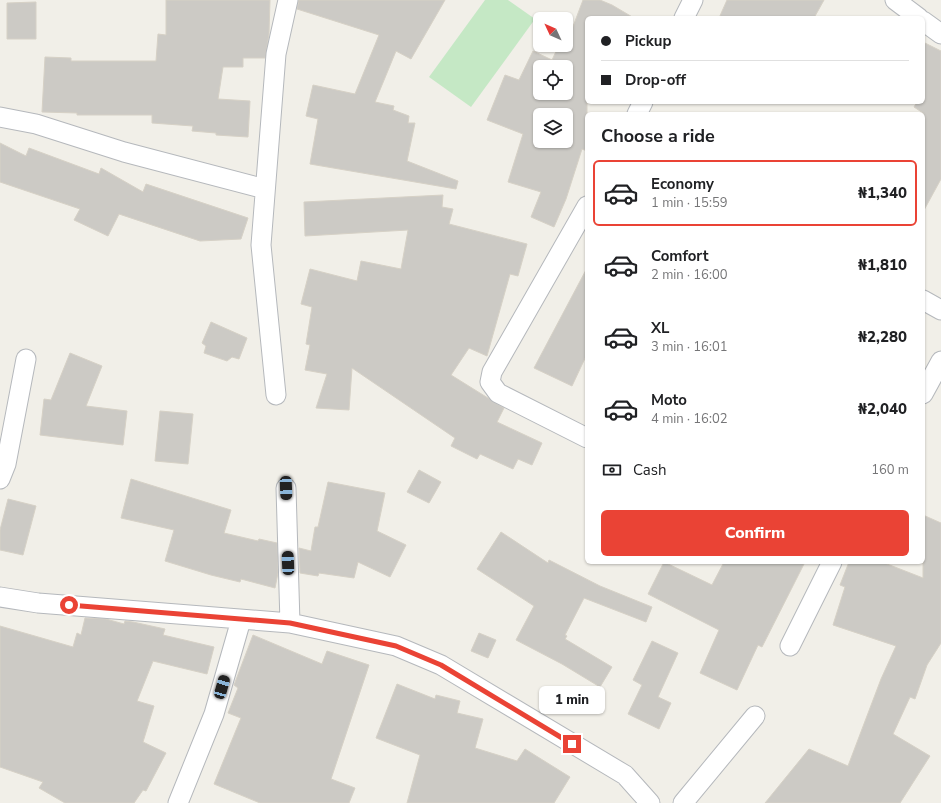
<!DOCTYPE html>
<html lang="en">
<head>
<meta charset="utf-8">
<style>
	:root { --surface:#fff; --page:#f2f2f2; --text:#202124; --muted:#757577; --line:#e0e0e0; --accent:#ea4335 }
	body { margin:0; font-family:"Nunito Sans",sans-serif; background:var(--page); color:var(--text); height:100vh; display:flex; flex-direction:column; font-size:15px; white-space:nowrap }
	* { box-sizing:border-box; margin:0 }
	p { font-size:13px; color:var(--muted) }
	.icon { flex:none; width:22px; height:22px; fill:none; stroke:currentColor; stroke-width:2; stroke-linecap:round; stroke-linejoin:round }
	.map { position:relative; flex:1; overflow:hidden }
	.side { position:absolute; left:585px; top:112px; width:340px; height:452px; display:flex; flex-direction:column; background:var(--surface); border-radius:6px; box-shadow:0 1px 3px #0004 }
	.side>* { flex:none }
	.top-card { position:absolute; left:585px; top:16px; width:340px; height:88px; border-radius:6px; box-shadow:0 1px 3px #0004; display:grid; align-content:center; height:88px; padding:0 16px; background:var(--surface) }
	.needle { width:26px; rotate:314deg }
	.fabs { position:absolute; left:533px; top:12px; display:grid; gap:8px }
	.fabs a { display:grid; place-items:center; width:40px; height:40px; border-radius:6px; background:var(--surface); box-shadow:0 1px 3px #0004; font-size:20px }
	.end { position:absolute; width:18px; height:18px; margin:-9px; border:5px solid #ea4335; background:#fff; box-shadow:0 0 0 2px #fff }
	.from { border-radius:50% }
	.bubble { position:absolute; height:28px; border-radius:6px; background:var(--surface); box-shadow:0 1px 3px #0004; font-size:13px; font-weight:800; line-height:28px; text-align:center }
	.car { position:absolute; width:12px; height:24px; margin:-12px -6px; border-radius:5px; box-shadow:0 0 3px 1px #0007; background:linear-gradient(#222 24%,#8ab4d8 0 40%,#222 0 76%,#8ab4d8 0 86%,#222 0) }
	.top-card b { display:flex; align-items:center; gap:14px; height:38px; font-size:15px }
	.top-card b+b { border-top:1px solid var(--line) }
	.top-card i { width:10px; height:10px; background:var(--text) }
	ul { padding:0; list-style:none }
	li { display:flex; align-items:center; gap:12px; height:66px; margin:0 8px 6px; padding:0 8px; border:2px solid transparent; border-radius:6px }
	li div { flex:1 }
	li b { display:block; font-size:15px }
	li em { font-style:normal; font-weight:800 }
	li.selected { border-color:var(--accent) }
	li>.icon { width:36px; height:36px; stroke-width:1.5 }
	h2 { padding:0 16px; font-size:18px; line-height:48px }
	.pay { display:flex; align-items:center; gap:10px; height:44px; padding:0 16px; font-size:15px }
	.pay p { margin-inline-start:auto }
	.cta { display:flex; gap:8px; margin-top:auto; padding:8px 16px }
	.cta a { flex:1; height:46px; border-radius:6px; background:var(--accent); color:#fff; font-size:16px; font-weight:800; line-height:46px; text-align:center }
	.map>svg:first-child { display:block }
</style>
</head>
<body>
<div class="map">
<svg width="941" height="803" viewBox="0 0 941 803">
	<rect width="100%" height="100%" fill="#f1efe8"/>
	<path fill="#c5e8c5" d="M485 0H508L535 19 471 107 429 77Z"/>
	<path fill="#cccac5" stroke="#d6d1c6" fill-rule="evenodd" d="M166 0H270L269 34 265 58H243V67H223L218 99 250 101 248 137 216 135V133L192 131 193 126 152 123V115H77V113L42 112 45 57 71 58V61H156L158 34 166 35Z
		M299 0H445L411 59 396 51 375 102 394 106 393 110 409 116 408 123H415L407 161 458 181 456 189 310 164 318 119 306 116 313 85 355 94 379 35 297 9Z
		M583 0H600L612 5 634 18H587V151L582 149 566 199 554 227 531 217 541 192 508 182 523 134 487 120 505 75 519 80 533 51 552 60 559 45H566ZM540 67H566V93H540ZM540 115H566V141H540Z
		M727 0H824L814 18H719Z
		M36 2V39H7V3Z
		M923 42 941 51V179L923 212V113L914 107 917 102H923Z
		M0 143 26 156 29 148 99 174 101 168 143 192 146 184 248 218 241 239 200 241 119 214 108 236 74 220 80 209 0 182Z
		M443 195 442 207 453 209 449 224 527 244 518 276 510 274 487 356 469 348 451 375 504 408 497 422 542 443 532 465 518 459 513 469 480 454 477 459 451 446 455 438 352 368 349 410 316 408 327 374 305 370 310 345 306 344 312 307 301 304 310 269 357 281 361 261 401 269 408 230 305 236 304 202Z
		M587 268V354L572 386 534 368Z
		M211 322 247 338 239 359 232 357 227 361 204 353 206 346 202 343Z
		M70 353 102 366 86 406 127 411 123 445 40 435 44 399 51 400Z
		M160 411 193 414 188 464 155 461Z
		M419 470 441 482 429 503 407 492Z
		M131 479 231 510 224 533 258 541 259 539 277 543 278 573 275 588 241 579 240 582 211 575 165 561 174 530 121 518Z
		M328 482 385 493 377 531 406 545 390 577 358 562 354 578 319 573 318 576 300 573 299 548 311 551 315 527H318Z
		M8 499 36 506 23 555 0 550V530Z
		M923 515 941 523V643L927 665 915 699 910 697 893 734 930 756 900 803H765L809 749 848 766 881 679 896 646 833 625 845 587 840 585 849 562H882L923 578Z
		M501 532 548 563 549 560 600 586 652 607 646 622 584 598 565 635 567 636 565 639 612 667 600 687 562 664 516 640 534 606 477 569Z
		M664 562 712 585 724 562H805L762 647 758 645 737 690 700 673 719 630 648 594Z
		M85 618 106 619 124 624 125 621 133 622 165 629 163 635 214 647 207 674 153 661 137 701 154 706 143 742 166 753 146 791 143 790 134 803H65L39 788 43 782 0 767V626L73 647 77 633 81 635Z
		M479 633 496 640 488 658 471 651Z
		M253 635 322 664 327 651 369 665 331 779 355 788 349 803H260L214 784 241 718 228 713 238 688 234 685Z
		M652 641 678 653 658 697 671 703 659 729 628 714 642 685 633 680Z
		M397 684 435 699 436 695 460 701 457 713 483 719 475 748 517 761 525 749 570 777 554 803H407L420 755 376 738Z"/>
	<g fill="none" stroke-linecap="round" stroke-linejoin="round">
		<g stroke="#b5b8bc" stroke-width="21">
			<path id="minor" d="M895 0 919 18
				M684 18 693 0
				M923 21 941 34
				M637 114 643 102
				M0 117 36 124 124 152 265 189
				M587 206 492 372 490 382 498 393 587 438
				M923 300 941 310
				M923 394 941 361
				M276 395 261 245 276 54 288 0
				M0 479 6 464 26 359
				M286 488 290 623
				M0 597 38 603 290 623 396 646 441 665 625 775 650 803
				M790 646 832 562
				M178 803 214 714 241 620
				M683 803 755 716"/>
		</g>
		<use href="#minor" stroke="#fff" stroke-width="19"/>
	</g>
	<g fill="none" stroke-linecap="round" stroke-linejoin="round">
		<path stroke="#ea4335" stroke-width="5" d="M69 605 290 623 396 646 441 665 572 744"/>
	</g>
</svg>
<div class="fabs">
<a><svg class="needle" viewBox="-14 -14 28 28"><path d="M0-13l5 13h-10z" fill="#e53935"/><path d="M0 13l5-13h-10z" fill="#757577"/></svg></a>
<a><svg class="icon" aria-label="locate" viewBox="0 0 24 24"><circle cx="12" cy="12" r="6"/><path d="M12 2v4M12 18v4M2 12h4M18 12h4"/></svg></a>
<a><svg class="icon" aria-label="layers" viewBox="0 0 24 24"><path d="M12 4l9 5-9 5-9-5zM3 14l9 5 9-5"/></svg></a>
</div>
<i class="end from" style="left:69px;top:605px"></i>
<i class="end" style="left:572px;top:744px"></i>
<div class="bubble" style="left:539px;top:686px;width:66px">1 min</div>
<i class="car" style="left:286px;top:488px;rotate:178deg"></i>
<i class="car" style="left:288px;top:563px;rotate:358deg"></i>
<i class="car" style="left:222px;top:687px;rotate:16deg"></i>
<div class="top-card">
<b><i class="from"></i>Pickup</b>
<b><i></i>Drop-off</b>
</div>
<section class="side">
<h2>Choose a ride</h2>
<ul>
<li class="selected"><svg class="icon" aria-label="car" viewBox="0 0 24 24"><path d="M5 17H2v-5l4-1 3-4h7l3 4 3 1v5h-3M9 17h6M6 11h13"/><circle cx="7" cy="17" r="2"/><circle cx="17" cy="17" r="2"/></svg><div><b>Economy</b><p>1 min · 15:59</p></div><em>₦1,340</em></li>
<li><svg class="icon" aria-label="car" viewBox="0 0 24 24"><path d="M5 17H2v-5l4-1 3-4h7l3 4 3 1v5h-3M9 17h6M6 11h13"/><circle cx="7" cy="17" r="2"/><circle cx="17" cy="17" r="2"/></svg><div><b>Comfort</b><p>2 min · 16:00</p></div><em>₦1,810</em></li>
<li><svg class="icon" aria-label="car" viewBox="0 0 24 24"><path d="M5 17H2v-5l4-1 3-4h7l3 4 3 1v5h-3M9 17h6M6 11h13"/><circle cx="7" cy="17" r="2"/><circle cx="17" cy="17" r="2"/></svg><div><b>XL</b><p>3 min · 16:01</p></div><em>₦2,280</em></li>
<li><svg class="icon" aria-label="car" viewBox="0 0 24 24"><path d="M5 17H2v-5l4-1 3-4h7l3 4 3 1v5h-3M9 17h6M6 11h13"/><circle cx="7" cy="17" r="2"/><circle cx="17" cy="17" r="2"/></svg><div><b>Moto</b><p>4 min · 16:02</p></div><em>₦2,040</em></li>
</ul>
<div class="pay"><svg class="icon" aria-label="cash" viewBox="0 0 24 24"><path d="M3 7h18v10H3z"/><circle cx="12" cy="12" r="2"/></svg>Cash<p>160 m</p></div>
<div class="cta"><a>Confirm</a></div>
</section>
</div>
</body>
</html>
